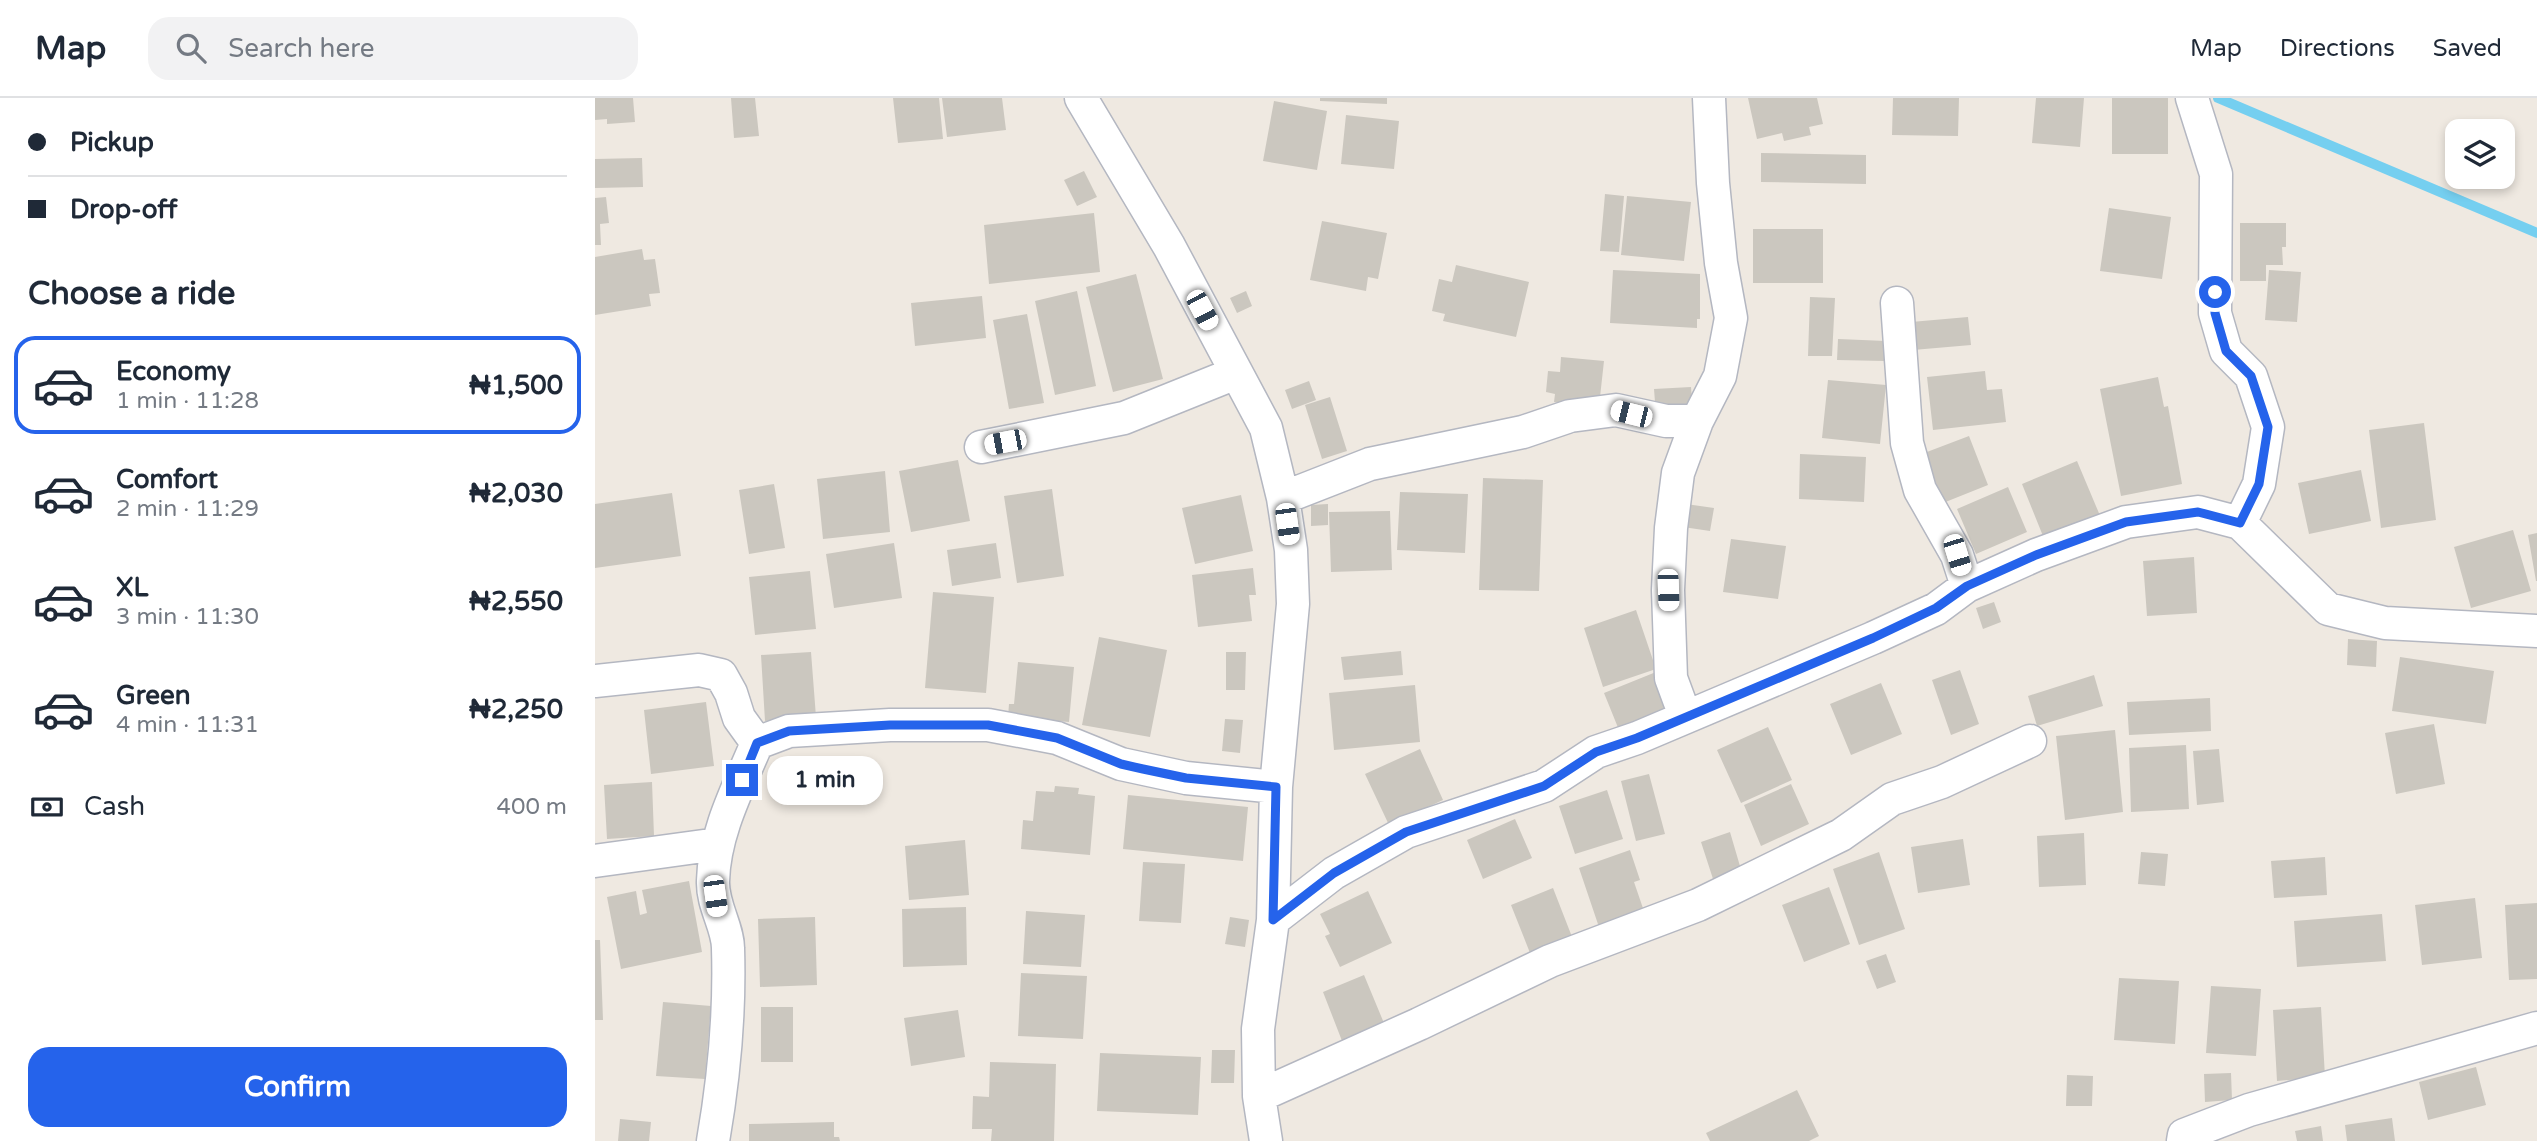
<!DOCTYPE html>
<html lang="en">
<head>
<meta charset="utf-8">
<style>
	:root { --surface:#fff; --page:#f2f2f3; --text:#1f2937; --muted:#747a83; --line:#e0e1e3; --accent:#2563eb }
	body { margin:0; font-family:"Varela Round",sans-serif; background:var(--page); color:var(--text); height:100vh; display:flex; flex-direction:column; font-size:26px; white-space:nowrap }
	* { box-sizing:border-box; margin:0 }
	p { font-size:23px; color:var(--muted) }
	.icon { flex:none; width:38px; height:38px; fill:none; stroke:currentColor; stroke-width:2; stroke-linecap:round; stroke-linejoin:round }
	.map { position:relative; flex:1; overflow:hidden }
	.details { display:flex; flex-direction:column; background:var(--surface); width:595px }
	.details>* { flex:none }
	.top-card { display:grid; align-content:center; height:154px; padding:0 28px; background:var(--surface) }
	.controls { position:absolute; left:1850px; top:21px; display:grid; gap:14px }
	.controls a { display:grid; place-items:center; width:70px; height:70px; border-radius:14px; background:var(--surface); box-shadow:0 4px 10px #0003; font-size:35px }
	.end { position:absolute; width:32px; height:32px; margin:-16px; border:9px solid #2563eb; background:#fff; box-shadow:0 0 0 4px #fff }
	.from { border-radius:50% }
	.bubble { position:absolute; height:49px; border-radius:21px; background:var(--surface); box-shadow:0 4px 10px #0003; font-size:23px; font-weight:800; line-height:49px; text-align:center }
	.car { position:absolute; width:21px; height:42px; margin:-21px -10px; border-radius:9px; box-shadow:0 0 5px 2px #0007; background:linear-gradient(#fff 24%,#345 0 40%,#fff 0 76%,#345 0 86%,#fff 0) }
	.top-card b { display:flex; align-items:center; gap:24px; height:66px; font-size:26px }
	.top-card b+b { border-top:2px solid var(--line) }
	.top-card i { width:18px; height:18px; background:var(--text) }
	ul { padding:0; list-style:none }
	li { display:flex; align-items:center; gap:21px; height:98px; margin:0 14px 10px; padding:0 14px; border:4px solid transparent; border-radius:21px }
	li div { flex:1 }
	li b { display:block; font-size:26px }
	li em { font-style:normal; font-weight:800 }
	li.selected { border-color:var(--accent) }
	li>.icon { width:63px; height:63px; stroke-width:1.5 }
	h2 { padding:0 28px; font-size:32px; line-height:84px }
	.pay { display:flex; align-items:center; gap:18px; height:77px; padding:0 28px; font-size:26px }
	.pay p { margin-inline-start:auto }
	.button { display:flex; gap:14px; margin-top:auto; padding:14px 28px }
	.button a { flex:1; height:80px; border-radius:21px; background:var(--accent); color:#fff; font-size:28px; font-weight:800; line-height:80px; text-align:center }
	header { display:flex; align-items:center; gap:42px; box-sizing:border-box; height:98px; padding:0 35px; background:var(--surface); border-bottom:2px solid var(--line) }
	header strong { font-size:33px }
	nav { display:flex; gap:38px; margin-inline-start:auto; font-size:24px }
	.search { width:490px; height:63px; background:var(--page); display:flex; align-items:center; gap:18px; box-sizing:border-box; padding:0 24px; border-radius:21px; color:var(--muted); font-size:26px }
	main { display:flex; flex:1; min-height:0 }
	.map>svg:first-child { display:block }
</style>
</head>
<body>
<header>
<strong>Map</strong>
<div class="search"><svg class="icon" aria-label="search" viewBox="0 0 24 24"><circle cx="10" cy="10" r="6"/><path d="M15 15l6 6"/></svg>Search here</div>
<nav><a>Map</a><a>Directions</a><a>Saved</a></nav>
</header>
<main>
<section class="details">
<div class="top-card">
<b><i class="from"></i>Pickup</b>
<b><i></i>Drop-off</b>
</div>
<h2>Choose a ride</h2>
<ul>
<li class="selected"><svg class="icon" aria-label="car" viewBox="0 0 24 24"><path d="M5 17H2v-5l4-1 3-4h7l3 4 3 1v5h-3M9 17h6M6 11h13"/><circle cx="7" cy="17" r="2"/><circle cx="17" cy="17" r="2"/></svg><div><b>Economy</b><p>1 min · 11:28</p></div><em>₦1,500</em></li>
<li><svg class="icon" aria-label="car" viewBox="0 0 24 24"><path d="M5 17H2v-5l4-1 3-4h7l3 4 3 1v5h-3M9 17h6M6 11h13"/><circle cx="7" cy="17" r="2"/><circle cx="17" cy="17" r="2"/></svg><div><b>Comfort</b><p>2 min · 11:29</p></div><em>₦2,030</em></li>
<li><svg class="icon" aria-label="car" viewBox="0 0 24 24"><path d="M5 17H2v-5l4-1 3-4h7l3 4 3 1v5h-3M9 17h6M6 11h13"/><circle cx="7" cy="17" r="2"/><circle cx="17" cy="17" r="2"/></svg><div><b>XL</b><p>3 min · 11:30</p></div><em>₦2,550</em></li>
<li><svg class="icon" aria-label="car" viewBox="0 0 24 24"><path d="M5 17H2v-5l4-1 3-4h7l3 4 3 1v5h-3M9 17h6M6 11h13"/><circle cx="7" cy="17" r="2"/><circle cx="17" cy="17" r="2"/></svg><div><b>Green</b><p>4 min · 11:31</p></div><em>₦2,250</em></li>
</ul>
<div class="pay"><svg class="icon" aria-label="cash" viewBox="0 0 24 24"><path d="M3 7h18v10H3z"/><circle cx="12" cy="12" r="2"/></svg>Cash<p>400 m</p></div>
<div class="button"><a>Confirm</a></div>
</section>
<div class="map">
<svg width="1942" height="1043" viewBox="0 0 1942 1043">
	<rect width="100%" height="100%" fill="#efe9e1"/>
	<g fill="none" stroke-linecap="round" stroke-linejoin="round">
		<path stroke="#75cff0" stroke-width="10" d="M1623 0 1942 135"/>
	</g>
	<path fill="#cbc7bf" d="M0 0H38L40 24 12 26V21L0 22Z
		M136 0H160L164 38 139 40Z
		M298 0H344L348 41 303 45Z
		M347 0H407L411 32 352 39Z
		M725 0H792V6L725 3Z
		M1153 0H1222L1228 26 1214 29 1216 37 1189 43 1187 35 1162 41Z
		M1298 0H1364L1363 38 1297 37Z
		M1441 0H1489L1485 49 1437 45Z
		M1517 0H1573V56H1517Z
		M679 3 732 13 722 72 668 63Z
		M751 17 804 23 799 71 746 66Z
		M1166 55 1271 57V86L1166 84Z
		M47 60 48 89 0 90V61Z
		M489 73 502 99 482 108 469 82Z
		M1010 96 1029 98 1024 154 1005 153Z
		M1032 98 1096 104 1089 163 1026 157Z
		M11 99 14 125 5 126 6 147H0V100Z
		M1514 110 1576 119 1567 181 1505 173Z
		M499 115 505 174 394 186 389 127Z
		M727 123 792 135 783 181 773 179 771 193 715 182Z
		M1645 125H1691V149H1687L1688 167H1671V183H1645Z
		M1158 131H1228V185H1158Z
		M47 151 49 162 60 161 65 195 54 196 56 208 0 217V159Z
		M861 167 934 184 921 239 848 223 850 216 837 213 844 181 857 184Z
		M1018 172 1105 176V221H1102V230L1015 225Z
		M1674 172 1706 174 1702 224 1670 222Z
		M541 176 568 281 518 294 491 189Z
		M482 193 501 288 460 297 440 203Z
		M651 193 657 208 642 215 635 200Z
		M387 198 391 240 320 248 316 205Z
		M1215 199 1240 200 1237 258H1213Z
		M432 216 449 305 414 311 398 222Z
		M1373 219 1376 247 1318 252 1316 224Z
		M1243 241 1291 243 1290 263 1242 262Z
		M966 259 1009 263 1004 308 959 304 960 296 951 294 953 273 965 274Z
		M1390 273 1392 292 1407 291 1411 324 1338 332 1332 279Z
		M1563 279 1569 309 1573 308 1587 386 1526 398 1505 291Z
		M1233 282 1291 287 1285 346 1227 340Z
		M714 283 721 302 697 311 690 292Z
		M1096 289 1098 315 1061 317 1059 291Z
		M735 299 752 353 727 361 710 307Z
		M1829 325 1841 422 1786 430 1774 332Z
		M1374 338 1393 387 1343 407 1324 357Z
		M1205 356 1271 359 1269 404 1204 401Z
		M363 362 375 423 316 434 304 373Z
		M1482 363 1506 420 1450 443 1427 386Z
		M1766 372 1776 423 1714 436 1703 385Z
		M290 373 295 434 228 441 222 381Z
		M888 380 948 382 944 493 884 492Z
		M179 386 190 450 154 456 144 392Z
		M1413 389 1432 434 1381 456 1362 411Z
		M457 391 469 478 422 485 409 398Z
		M805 394 873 396 870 455 802 452Z
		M77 395 86 458 0 470V406Z
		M646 397 658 453 600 466 587 410Z
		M733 406V427L716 428V407Z
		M1091 406 1119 410 1115 433 1088 429Z
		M795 413 797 472 736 474 734 414Z
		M1918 432 1936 493 1876 510 1859 449Z
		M1942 435V483H1941L1933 437Z
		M1136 441 1191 448 1183 501 1128 494Z
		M299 445 307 500 239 510 231 456Z
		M401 445 406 480 357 488 352 452Z
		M1599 459 1602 515 1552 518 1548 463Z
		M658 470 661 497H654L657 523 603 529 597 477Z
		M215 473 221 531 160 537 154 479Z
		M338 494 399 499 391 595 330 590Z
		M1399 504 1406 524 1388 531 1381 510Z
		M1041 512 1061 571 1008 589 989 530Z
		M504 539 572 552 555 639 487 627Z
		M1753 541 1782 543 1781 569 1752 567Z
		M806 553 808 577 749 582 746 559Z
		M216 554 221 619 170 623 166 557Z
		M631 554H651L650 592H631Z
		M1805 559 1899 573 1891 626 1797 613Z
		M423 564 479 569 474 624 413 619 414 606H419Z
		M1365 572 1384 626 1356 637 1337 582Z
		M1061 574 1078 616 1026 637 1009 595Z
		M1499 577 1508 608 1442 628 1433 598Z
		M1286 585 1307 636 1256 657 1235 606Z
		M820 587 825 644 739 652 734 595Z
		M1615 600 1616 633 1534 637 1532 604Z
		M111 604 119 668 56 676 49 612Z
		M630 621 648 622 645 655 627 653Z
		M1839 626 1850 686 1801 696 1790 635Z
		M1173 629 1197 682 1146 705 1122 652Z
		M1520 632 1528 714 1470 722 1461 638Z
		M1591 647 1594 711 1536 714 1534 650Z
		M825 651 848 702 794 727 770 676Z
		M1624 651 1629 704 1602 707 1598 653Z
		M1054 676 1070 736 1041 743 1026 683Z
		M57 684 59 738 12 741 9 687Z
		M1196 686 1214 726 1166 748 1149 707Z
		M460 688 484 690 483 696 500 698 495 757 426 751 428 722 438 723 441 693 459 694Z
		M1012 692 1028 741 980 756 964 708Z
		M533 697 653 709 648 763 528 751Z
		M920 721 937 760 888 781 872 742Z
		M1135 734 1147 775 1119 784 1106 744Z
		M1489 735 1491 787 1444 789 1442 738Z
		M1368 741 1375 787 1323 795 1316 749Z
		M370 742 374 797 314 802 310 748Z
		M1035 752 1045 782 1039 784 1051 819 1006 835 984 770Z
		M1284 754 1310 831 1264 847 1238 771Z
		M1546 754 1573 756 1570 788 1543 786Z
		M1730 759 1732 797 1679 800 1676 763Z
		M548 764 590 766 586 825 544 823Z
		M94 783 107 854 26 871 12 799 41 793 45 817 52 815 47 792Z
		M1234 789 1255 846 1209 864 1187 807Z
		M958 790 979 844 937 860 916 807Z
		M773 793 797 845 745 869 730 838 735 836 725 816Z
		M1880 800 1887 860 1827 867 1820 807Z
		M1942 805V881L1914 882 1910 807Z
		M371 809 372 867 308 869 307 811Z
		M431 813 490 817 486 869 428 866Z
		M1787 816 1791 863 1702 869 1699 823Z
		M220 819 222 887 165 889 163 821Z
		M635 819 654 822 650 849 630 846Z
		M0 842H5L8 922H0Z
		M1291 856 1301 884 1282 891 1271 863Z
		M426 875 492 878 488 941 423 938Z
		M769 877 791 930 749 948 728 894Z
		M1524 880 1584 883 1580 946 1519 942Z
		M1616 888 1666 891 1661 958 1611 955Z
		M68 904 116 908 110 981 61 978Z
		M166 909H198V964H166Z
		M1726 909 1730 979 1682 983 1678 912Z
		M363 912 370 959 316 968 309 920Z
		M617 952H640L639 985H616Z
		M505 955 606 959 603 1017 502 1013Z
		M395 964 461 966 459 1043H396L397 1031H377L378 998 394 999Z
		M1881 969 1891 1007 1833 1022 1824 984Z
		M1636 975 1637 1002 1610 1004 1609 976Z
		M1472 977 1498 978 1497 1008H1471Z
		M1202 992 1224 1038 1214 1043H1115L1111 1035Z
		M1797 1020 1800 1043H1752L1750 1027Z
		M25 1021 56 1024 54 1043H23Z
		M239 1024V1039H244L245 1043H154V1026Z
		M1726 1028 1728 1043H1702L1700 1033Z"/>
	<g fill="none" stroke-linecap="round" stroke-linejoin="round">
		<g stroke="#b4b7c1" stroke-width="35">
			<path id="minor" d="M486 0 574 148 671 330 688 400 696 452 698 506 681 689 678 822 663 931 664 998 671 1043
				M1597 0 1621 76 1620 215 1631 253 1656 278 1673 329 1664 386 1645 425
				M1302 205 1312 345 1325 392 1362 457 1372 488
				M386 349 529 320 641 275
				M688 400 775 366 928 334 975 318 1021 312 1071 323H1102
				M0 583 104 572 126 577 136 595 144 620 162 645
				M1090 618 1076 580 1073 492 1076 430 1083 375 1102 323 1125 278 1136 220 1126 165 1118 85 1114 0
				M0 763 123 746
				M678 822 739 775 811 734 949 688 1001 654 1042 640 1278 540 1341 511 1372 488 1441 457 1531 424 1603 414 1645 425 1733 511 1790 525 1942 533
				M664 998 824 926 955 863 1103 807 1246 737 1297 701 1347 684 1435 643
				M118 1043C129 980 135 914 133 850 133 829 117 807 118 783 119 735 144 688 162 645L194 633 295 627H393L462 640 526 666 591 680 681 689
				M1588 1043 1589 1037 1654 1012 1942 930"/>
		</g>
		<use href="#minor" stroke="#fff" stroke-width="32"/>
	</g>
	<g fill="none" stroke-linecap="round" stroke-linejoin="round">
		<path stroke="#2563eb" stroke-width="9" d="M147 682 162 645 194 633 295 627H393L462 640 526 666 548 671 591 680 681 689 678 822 739 775 811 734 949 688 1001 654 1042 640 1278 540 1341 510 1372 488 1441 457 1531 424 1603 414 1645 425 1664 386 1673 329 1656 278 1631 253 1620 215V194"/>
	</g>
</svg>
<div class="controls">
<a><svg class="icon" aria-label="layers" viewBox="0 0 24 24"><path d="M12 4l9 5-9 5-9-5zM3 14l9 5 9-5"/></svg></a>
</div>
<i class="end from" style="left:1620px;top:194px"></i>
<i class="end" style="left:147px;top:682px"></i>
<div class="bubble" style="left:172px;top:658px;width:116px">1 min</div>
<i class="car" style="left:607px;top:212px;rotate:152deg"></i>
<i class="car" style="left:1036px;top:316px;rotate:284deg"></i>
<i class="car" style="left:410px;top:344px;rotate:259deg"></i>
<i class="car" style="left:692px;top:426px;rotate:172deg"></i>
<i class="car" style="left:1362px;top:457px;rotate:163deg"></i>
<i class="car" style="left:1073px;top:492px;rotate:178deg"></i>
<i class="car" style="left:120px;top:798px;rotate:172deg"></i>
</div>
</main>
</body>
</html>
